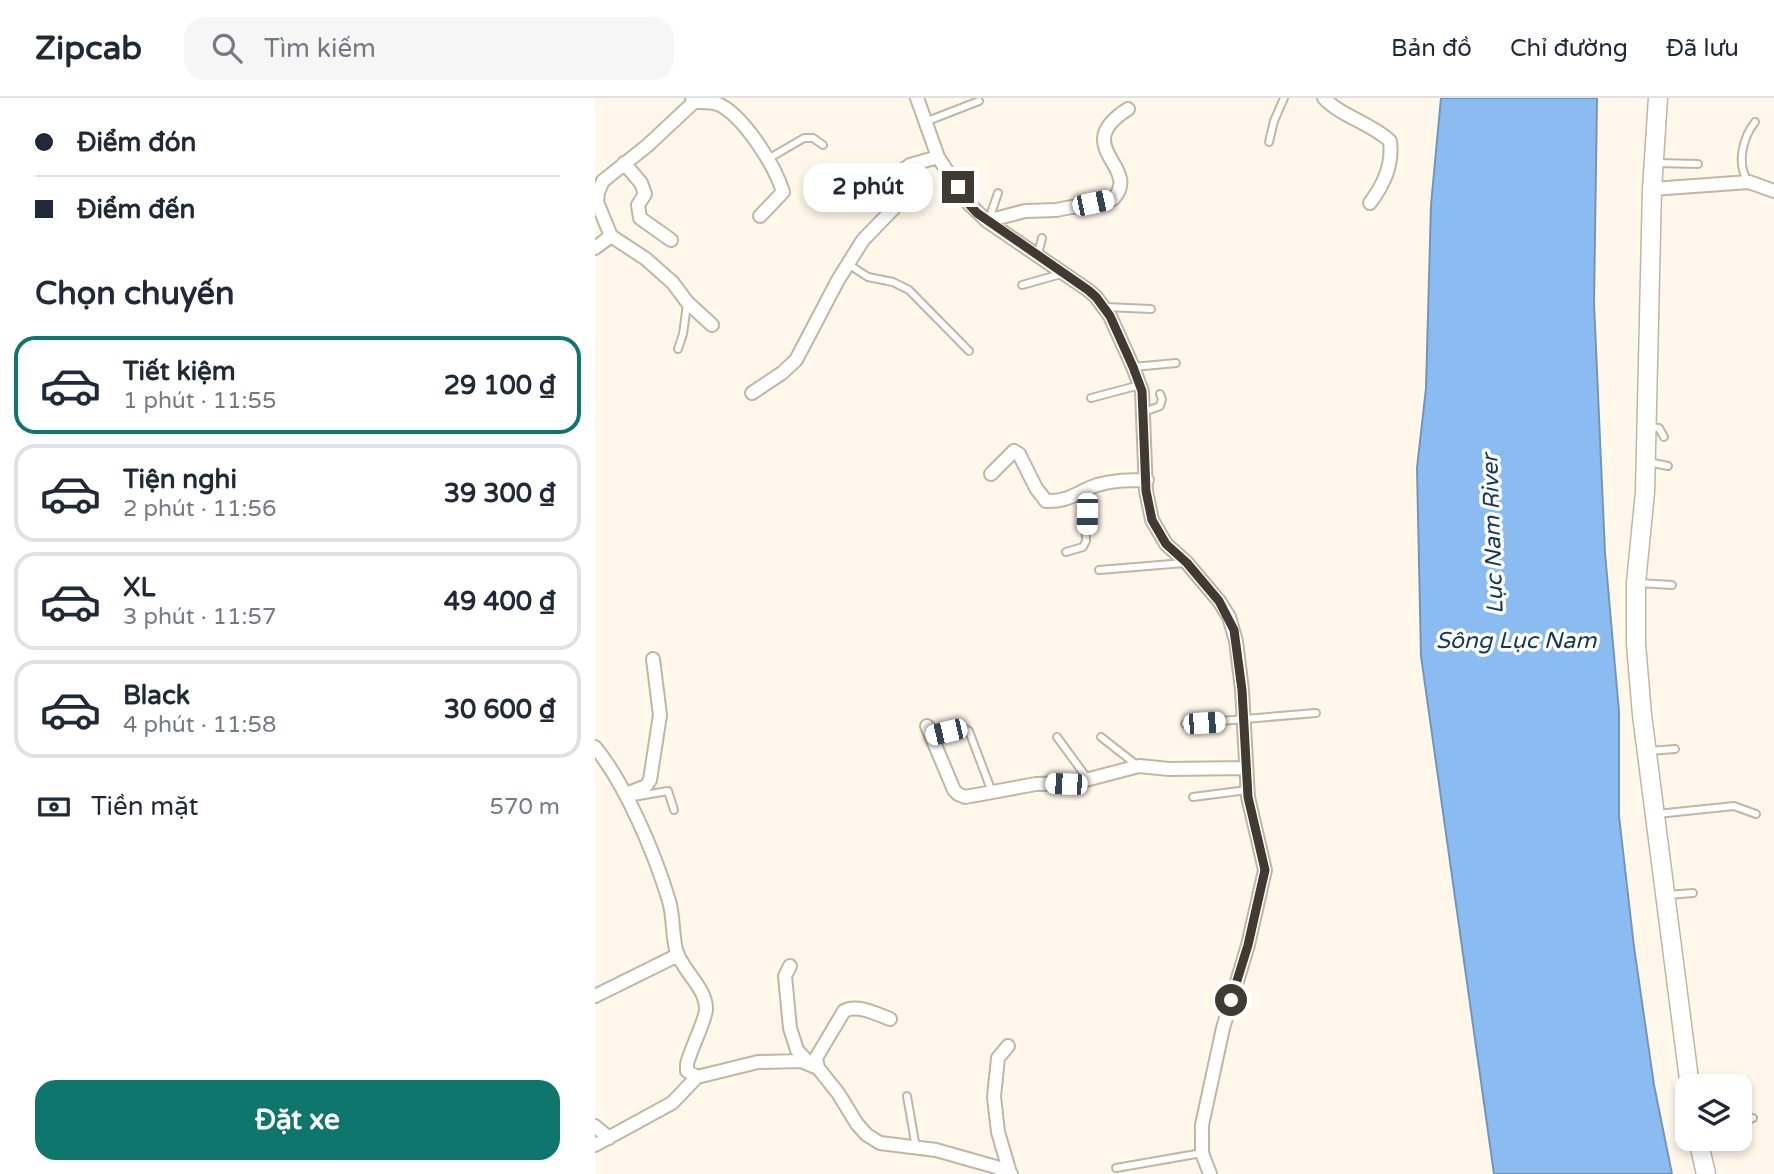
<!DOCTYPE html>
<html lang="vi">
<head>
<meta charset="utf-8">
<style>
	:root { --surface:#fff; --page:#f6f6f7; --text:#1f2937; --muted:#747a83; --line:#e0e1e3; --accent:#0f766e }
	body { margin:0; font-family:"Varela Round",sans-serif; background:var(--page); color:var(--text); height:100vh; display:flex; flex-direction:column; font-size:26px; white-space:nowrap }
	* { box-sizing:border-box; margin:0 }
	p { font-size:23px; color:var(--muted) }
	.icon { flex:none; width:38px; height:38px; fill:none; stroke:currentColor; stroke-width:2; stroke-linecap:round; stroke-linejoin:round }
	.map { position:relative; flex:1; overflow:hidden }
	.drawer { display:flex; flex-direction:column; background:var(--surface); width:595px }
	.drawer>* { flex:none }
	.hud { display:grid; align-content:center; height:154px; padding:0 35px; background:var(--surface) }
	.buttons { position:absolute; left:1080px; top:976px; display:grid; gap:14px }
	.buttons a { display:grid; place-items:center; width:77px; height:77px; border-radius:14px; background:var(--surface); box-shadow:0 4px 10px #0003; font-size:35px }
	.end { position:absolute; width:32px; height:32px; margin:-16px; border:9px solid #3f3a32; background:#fff; box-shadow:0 0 0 4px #fff }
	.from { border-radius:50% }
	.bubble { position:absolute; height:49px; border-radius:21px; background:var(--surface); box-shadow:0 4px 10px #0003; font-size:23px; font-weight:800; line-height:49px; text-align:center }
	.car { position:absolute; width:21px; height:42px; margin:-21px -10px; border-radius:9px; box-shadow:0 0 5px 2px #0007; background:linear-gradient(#fff 24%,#345 0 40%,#fff 0 76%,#345 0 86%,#fff 0) }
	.hud b { display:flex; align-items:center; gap:24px; height:66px; font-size:26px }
	.hud b+b { border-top:2px solid var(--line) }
	.hud i { width:18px; height:18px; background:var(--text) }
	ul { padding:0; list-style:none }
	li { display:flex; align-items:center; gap:21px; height:98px; margin:0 14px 10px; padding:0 21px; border:4px solid var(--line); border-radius:21px }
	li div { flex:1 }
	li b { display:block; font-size:26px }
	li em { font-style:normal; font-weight:800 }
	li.on { border-color:var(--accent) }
	li>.icon { width:63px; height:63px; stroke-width:1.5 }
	h2 { padding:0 35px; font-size:32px; line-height:84px }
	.pay { display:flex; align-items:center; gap:18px; height:77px; padding:0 35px; font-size:26px }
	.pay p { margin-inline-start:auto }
	.cta { display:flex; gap:14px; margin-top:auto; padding:14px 35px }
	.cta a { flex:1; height:80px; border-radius:21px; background:var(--accent); color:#fff; font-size:28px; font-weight:800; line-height:80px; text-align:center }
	header { display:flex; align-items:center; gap:42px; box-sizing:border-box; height:98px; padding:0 35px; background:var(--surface); border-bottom:2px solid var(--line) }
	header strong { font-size:33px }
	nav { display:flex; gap:38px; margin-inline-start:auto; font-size:24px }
	.search { width:490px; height:63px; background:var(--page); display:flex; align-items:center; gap:18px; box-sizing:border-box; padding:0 24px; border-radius:21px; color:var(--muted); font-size:26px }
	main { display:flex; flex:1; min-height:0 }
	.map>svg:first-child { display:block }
</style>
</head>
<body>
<header>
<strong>Zipcab</strong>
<div class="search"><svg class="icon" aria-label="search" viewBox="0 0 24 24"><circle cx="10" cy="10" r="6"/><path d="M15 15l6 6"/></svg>Tìm kiếm</div>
<nav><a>Bản đồ</a><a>Chỉ đường</a><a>Đã lưu</a></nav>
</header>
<main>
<section class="drawer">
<div class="hud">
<b><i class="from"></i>Điểm đón</b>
<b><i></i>Điểm đến</b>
</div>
<h2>Chọn chuyến</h2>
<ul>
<li class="on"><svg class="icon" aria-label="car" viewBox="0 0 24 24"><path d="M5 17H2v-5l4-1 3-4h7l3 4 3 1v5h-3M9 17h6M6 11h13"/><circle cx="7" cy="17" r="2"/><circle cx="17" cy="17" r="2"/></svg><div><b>Tiết kiệm</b><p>1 phút · 11:55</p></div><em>29 100 ₫</em></li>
<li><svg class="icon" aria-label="car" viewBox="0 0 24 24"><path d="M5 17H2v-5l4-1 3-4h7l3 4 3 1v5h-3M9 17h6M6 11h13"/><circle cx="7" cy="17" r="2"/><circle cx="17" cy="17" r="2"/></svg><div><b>Tiện nghi</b><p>2 phút · 11:56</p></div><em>39 300 ₫</em></li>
<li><svg class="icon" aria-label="car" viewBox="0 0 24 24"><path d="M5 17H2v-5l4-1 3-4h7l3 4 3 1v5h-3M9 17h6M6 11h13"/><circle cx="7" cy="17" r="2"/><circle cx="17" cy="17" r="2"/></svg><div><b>XL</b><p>3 phút · 11:57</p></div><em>49 400 ₫</em></li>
<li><svg class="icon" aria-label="car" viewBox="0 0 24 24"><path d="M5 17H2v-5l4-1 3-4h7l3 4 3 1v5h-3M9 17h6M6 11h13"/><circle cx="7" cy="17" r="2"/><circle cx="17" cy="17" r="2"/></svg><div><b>Black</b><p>4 phút · 11:58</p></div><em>30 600 ₫</em></li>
</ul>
<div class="pay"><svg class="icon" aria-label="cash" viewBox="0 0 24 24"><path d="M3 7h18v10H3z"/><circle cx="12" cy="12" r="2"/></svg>Tiền mặt<p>570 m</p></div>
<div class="cta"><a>Đặt xe</a></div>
</section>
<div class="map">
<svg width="1179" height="1076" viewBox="0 0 1179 1076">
	<rect width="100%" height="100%" fill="#fff7ea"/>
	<path fill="#8abcf2" stroke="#7495b8" stroke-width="2" d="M846 0H1002L999 205 1010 455 1024 614V718L1039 849 1059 987 1077 1076H899L826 558 822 370 831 290 836 107Z"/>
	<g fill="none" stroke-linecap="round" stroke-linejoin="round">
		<g stroke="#c2b6a2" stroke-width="10">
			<path id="lane" d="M330 24 384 3
				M674 44 679 23 689 0
				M173 61 209 40H218L228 47
				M1062 65 1103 66
				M1153 83C1141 66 1148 39 1160 24
				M394 121 403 95
				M443 156 447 140
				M253 166 273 179 298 184 314 192 374 253
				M427 187 466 176
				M510 209 556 211
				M83 251 88 236 92 206
				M538 269 581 265
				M496 300 545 287
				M549 314 565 308 567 301 565 296
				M1054 329 1064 330 1069 339
				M1053 364 1073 368
				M471 454 488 449 491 443 490 393
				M504 472 589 465
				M1043 485 1077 487
				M590 626 721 615
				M338 637 369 630 374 633 397 694
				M462 639 492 680
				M506 639 543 668
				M1054 653 1080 651
				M38 699 73 693 79 712
				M598 699 652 692
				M1062 716 1139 708 1161 716
				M1072 797 1098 795
				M312 998 321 1050
				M1144 1025 1158 1020
				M521 1070 607 1055"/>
		</g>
		<g stroke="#c2b6a2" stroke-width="16">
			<path id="street" d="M322 0 343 59 372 104 392 123 493 192 501 199 515 218 538 269 547 293 551 393 557 422 571 446 592 465 624 503 634 519 641 543 647 592 653 699 670 772 653 847 628 930 607 1027V1055L615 1076
				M729 0C747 19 776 25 795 43 798 67 789 86 775 105
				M99 4C108 4 119 3 127 8 151 22 180 68 188 94L165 118
				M29 65 46 85 50 96 43 107 45 120 76 142
				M1057 91 1154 84 1179 93
				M392 123 430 113 461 112 518 101C548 69 473 49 533 11
				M16 138 51 161 78 185 92 204 117 227
				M0 150 16 138 2 104 3 94 8 83 53 47 99 4 97 0
				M157 295 187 275 201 262 243 182 268 142 300 109 301 77 315 67 343 59
				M396 376 419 353 424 356 441 390 451 403C474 404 482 394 502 387 519 382 535 382 552 382
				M332 628 359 692 363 696 370 699 441 686 479 685 544 668 574 671 651 670
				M0 649C31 687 60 756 74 803 79 819 77 841 82 855 89 874 111 890 111 911 111 921 95 953 92 966V973L102 979
				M31 696 51 688 55 682 65 617 58 561
				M195 868 190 878 195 930 202 952 215 966
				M0 898 83 857
				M413 948 403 960 399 999 403 1034 415 1075
				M223 970 221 960 249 913C263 906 281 916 295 921
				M0 1028 14 1040
				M0 1047 77 1005 102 979 163 964 206 963 223 970 243 995 262 1026 272 1037 285 1045 341 1052 401 1069 416 1076"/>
		</g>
		<g stroke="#c2b6a2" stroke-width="21">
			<path id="secondary" d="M1063 0 1057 91 1050 394 1041 485V546L1047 617 1095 989
				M1103 1041 1111 1076"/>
		</g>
		<use href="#lane" stroke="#fff" stroke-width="6"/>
		<use href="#street" stroke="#fff" stroke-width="12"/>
		<use href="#secondary" stroke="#fff" stroke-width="18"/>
	</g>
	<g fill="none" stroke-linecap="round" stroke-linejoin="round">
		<path stroke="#3f3a32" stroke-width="9" d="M363 89 372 104 382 115 493 192 501 199 515 218 538 269 547 293 551 393 557 422 571 446 592 465 624 503 639 532 647 592 653 699 670 772 653 847 636 902"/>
	</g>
	<g text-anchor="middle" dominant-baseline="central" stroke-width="7" stroke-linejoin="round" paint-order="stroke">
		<g font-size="23" font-style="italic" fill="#14385b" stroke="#fff">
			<text transform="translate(898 436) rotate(-92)">Lục Nam River</text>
			<text x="921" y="543">Sông Lục Nam</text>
		</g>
	</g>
</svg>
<div class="buttons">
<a><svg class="icon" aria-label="layers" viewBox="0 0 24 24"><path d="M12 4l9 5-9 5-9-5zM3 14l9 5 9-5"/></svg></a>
</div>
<i class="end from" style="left:636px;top:902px"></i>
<i class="end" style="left:363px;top:89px"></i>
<div class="bubble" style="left:208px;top:65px;width:130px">2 phút</div>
<i class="car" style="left:498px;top:105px;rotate:78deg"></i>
<i class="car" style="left:492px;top:416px;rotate:181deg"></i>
<i class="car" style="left:609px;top:625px;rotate:86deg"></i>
<i class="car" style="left:351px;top:634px;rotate:257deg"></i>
<i class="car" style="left:471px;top:686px;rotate:272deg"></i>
</div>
</main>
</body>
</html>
